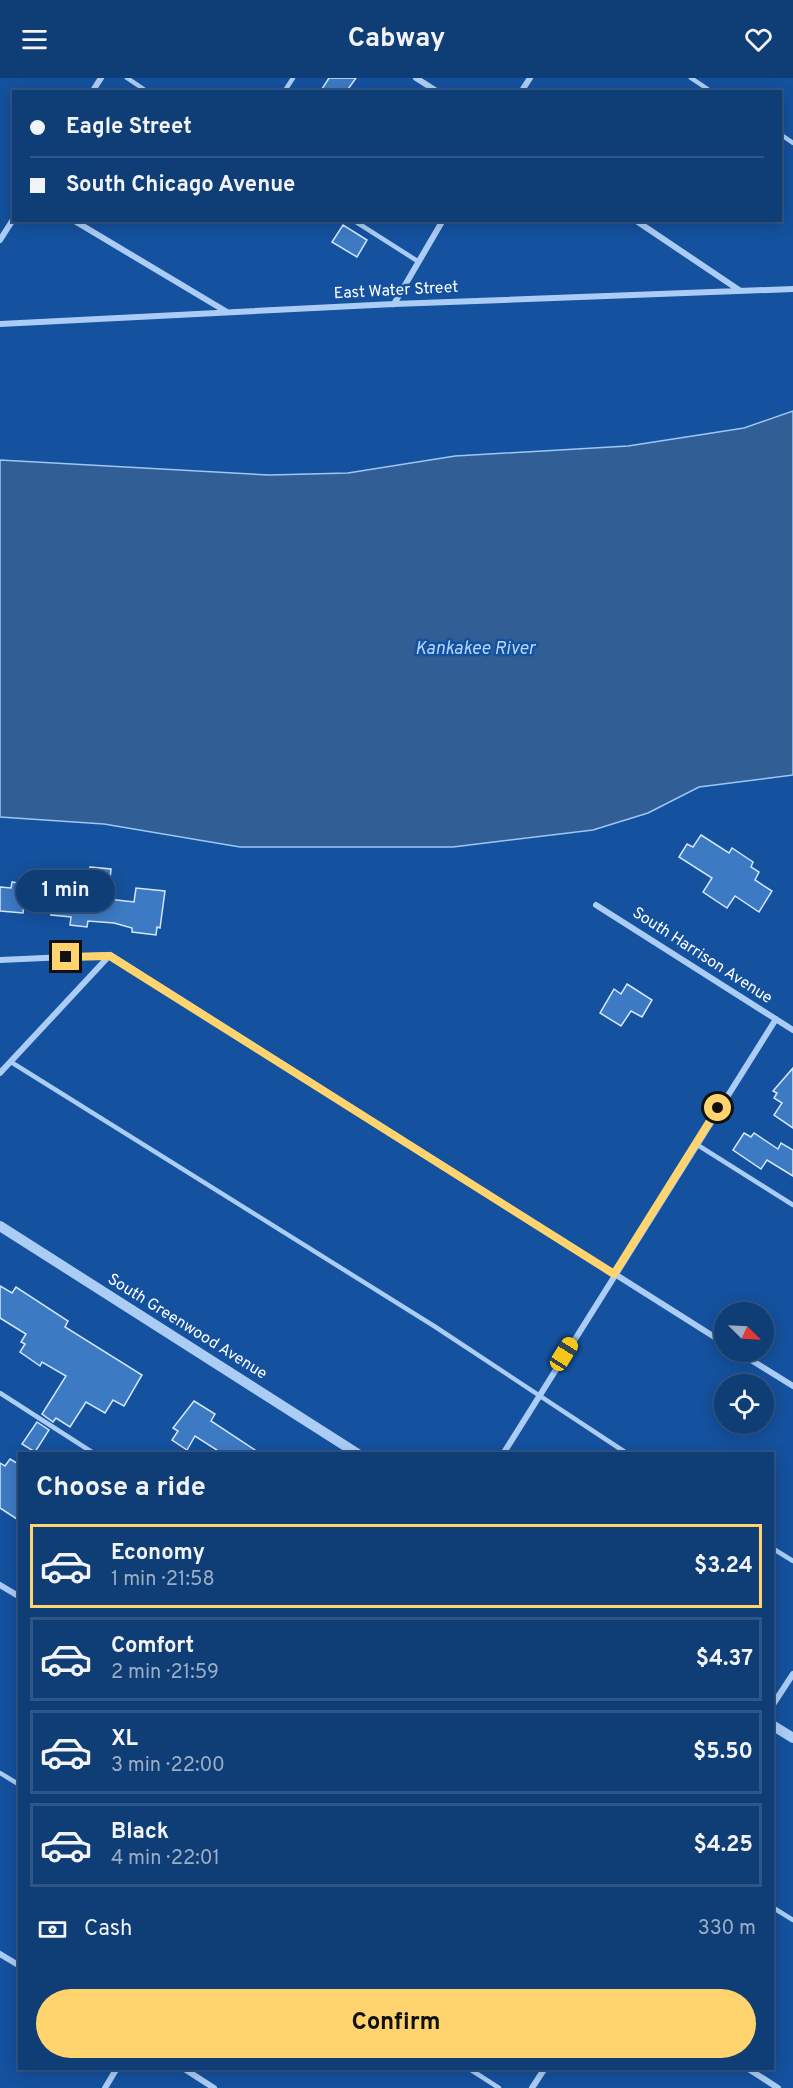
<!DOCTYPE html>
<html lang="en">
<head>
<meta charset="utf-8">
<style>
	:root { --surface:#0f3d76; --page:#1d487e; --text:#f1f3f6; --muted:#9baec5; --line:#2f5688; --accent:#ffd36d }
	body { margin:0; font-family:Overpass,sans-serif; background:var(--page); color:var(--text); height:100vh; display:flex; flex-direction:column; font-size:22px; white-space:nowrap }
	* { box-sizing:border-box; margin:0 }
	p { font-size:20px; color:var(--muted) }
	.icon { flex:none; width:33px; height:33px; fill:none; stroke:currentColor; stroke-width:2; stroke-linecap:round; stroke-linejoin:round }
	.map { position:relative; flex:1; overflow:hidden }
	.drawer { position:absolute; left:18px; top:1374px; width:756px; height:618px; display:flex; flex-direction:column; background:var(--surface); border-radius:0px; box-shadow:0 3px 15px #0003,0 0 0 2px var(--line) }
	.drawer>* { flex:none }
	.hud { position:absolute; left:12px; top:12px; width:770px; height:132px; border-radius:0px; box-shadow:0 3px 15px #0003,0 0 0 2px var(--line); display:grid; align-content:center; height:132px; padding:0 18px; background:var(--surface) }
	.needle { width:39px; rotate:114deg }
	.controls { position:absolute; left:714px; top:1224px; display:grid; gap:12px }
	.controls a { display:grid; place-items:center; width:60px; height:60px; border-radius:50%; background:var(--surface); box-shadow:0 3px 15px #0003,0 0 0 2px var(--line); font-size:30px }
	.end { position:absolute; width:27px; height:27px; margin:-14px; border:8px solid #ffd36d; background:#111; box-shadow:0 0 0 3px #111 }
	.from { border-radius:50% }
	.bubble { position:absolute; height:42px; border-radius:21px; background:var(--surface); box-shadow:0 3px 15px #0003,0 0 0 2px var(--line); font-size:20px; font-weight:700; line-height:42px; text-align:center }
	.car { position:absolute; width:18px; height:36px; margin:-18px -9px; border-radius:8px; box-shadow:0 0 4px 2px #0007; background:linear-gradient(#f5c518 24%,#345 0 40%,#f5c518 0 76%,#345 0 86%,#f5c518 0) }
	.hud b { display:flex; align-items:center; gap:21px; height:57px; font-size:22px }
	.hud b+b { border-top:2px solid var(--line) }
	.hud i { width:15px; height:15px; background:var(--text) }
	ul { padding:0; list-style:none }
	li { display:flex; align-items:center; gap:18px; height:84px; margin:0 12px 9px; padding:0 6px; border:3px solid var(--line); border-radius:0px }
	li div { flex:1 }
	li b { display:block; font-size:22px }
	li em { font-style:normal; font-weight:700 }
	li.active { border-color:var(--accent) }
	li>.icon { width:54px; height:54px; stroke-width:1.5 }
	h2 { padding:0 18px; font-size:27px; line-height:72px }
	.pay { display:flex; align-items:center; gap:15px; height:66px; padding:0 18px; font-size:22px }
	.pay p { margin-inline-start:auto }
	.primary-button { display:flex; gap:12px; margin-top:auto; padding:12px 18px }
	.primary-button a { flex:1; height:69px; border-radius:36px; background:var(--accent); color:#111; font-size:24px; font-weight:700; line-height:69px; text-align:center }
	header { display:flex; justify-content:space-between; align-items:center; height:78px; padding:0 18px; background:var(--surface); font-size:27px; font-weight:700 }
	.map>svg:first-child { display:block }
</style>
</head>
<body>
<header><svg class="icon" aria-label="menu" viewBox="0 0 24 24"><path d="M4 6h16M4 12h16M4 18h16"/></svg>Cabway<svg class="icon" aria-label="heart" viewBox="0 0 24 24"><path d="M12 20l-8-8c-3-5 5-10 8-4 3-6 11-1 8 4z"/></svg></header>
<div class="map">
<svg width="793" height="2010" viewBox="0 0 793 2010">
	<rect width="100%" height="100%" fill="#14519e"/>
	<path fill="#325e96" stroke="#9dc7f6" stroke-width="1.5" d="M793 333V697L699 709 648 735 593 752 453 769H240L104 746 0 739V382L269 397 348 395 455 378 628 368 744 350Z"/>
	<path fill="#3d7ac4" stroke="#d3e7fd" stroke-width="1.5" d="M329 0H356L346 14H320Z
		M343 147 367 162 357 179 332 164Z
		M701 757 729 775 732 770 753 784 751 789 759 794 755 802 772 813 759 834 735 818 727 830 703 814 712 800 679 779 687 766 693 769Z
		M90 789 111 791 108 821 134 824 136 810 165 813 160 850 157 849 156 857 132 854V850L114 845 88 843 87 849 70 847 71 839 51 837 54 806H56L57 799 88 802Z
		M12 804 26 806 23 835 0 833V809L11 810Z
		M627 906 652 922 642 939 631 933 621 948 600 935 614 911 621 916Z
		M793 990V1050L774 1037 782 1025 774 1020 777 1015 773 1013Z
		M744 1055 751 1059 754 1055 778 1071 781 1065 793 1072V1098L767 1082 761 1091 733 1072Z
		M0 1208 12 1215 16 1209 68 1243 65 1249 142 1297 124 1328 113 1322 105 1335 86 1324 70 1349 56 1340 53 1344 42 1336 66 1298 42 1284 40 1288 20 1274 25 1266 21 1264 26 1256 0 1240Z
		M194 1323 215 1336 211 1343 261 1376H223L195 1358 187 1372 172 1362 178 1353 173 1350Z
		M37 1344 49 1352 35 1374 22 1366Z
		M10 1381 20 1387V1443L0 1430V1385L5 1388Z"/>
	<g fill="none" stroke-linecap="round" stroke-linejoin="round">
		<path stroke="#abccf4" stroke-width="4.5" d="M127 0 148 14
			M691 0 712 14
			M284 14 293 0
			M780 56 793 65
			M353 142 419 184
			M11 984 434 1248 628 1376
			M696 1066 793 1127
			M0 1315 95 1376
			M772 1470 793 1483
			M0 1695 20 1707
			M772 1829 793 1842
			M468 1990 499 2010"/>
		<path stroke="#abccf4" stroke-width="6" d="M416 0 438 14
			M92 14 101 0
			M521 14 530 0
			M73 142 227 234
			M635 142 739 212
			M0 162 14 140
			M394 226 443 142
			M0 246 394 226 793 211
			M596 827 793 952
			M0 882 110 877 724 1265
			M0 995 110 877
			M738 1274 793 1308
			M503 1376 776 941
			M0 1507 20 1519
			M772 1628 793 1596
			M0 1876 20 1888
			M183 1990 214 2010
			M747 1990 778 2010
			M105 2010 117 1990
			M532 2010 545 1990"/>
		<path stroke="#abccf4" stroke-width="10" d="M0 1148 358 1376
			M772 1647 793 1660"/>
	</g>
	<g fill="none" stroke-linecap="round" stroke-linejoin="round">
		<path stroke="#ffd36d" stroke-width="8" d="M66 879 110 878 614 1196 718 1030"/>
	</g>
	<g text-anchor="middle" dominant-baseline="central" stroke-width="5" stroke-linejoin="round" paint-order="stroke">
		<g font-size="16" fill="#fff" stroke="#14519e">
			<text transform="translate(396 213) rotate(-3)">East Water Street</text>
			<text transform="translate(702 878) rotate(33)">South Harrison Avenue</text>
			<text transform="translate(187 1249) rotate(32)">South Greenwood Avenue</text>
		</g>
		<g font-size="18" font-style="italic" fill="#b7d7fa" stroke="#14519e">
			<text x="475" y="571">Kankakee River</text>
		</g>
	</g>
</svg>
<div class="controls">
<a><svg class="needle" viewBox="-14 -14 28 28"><path d="M0-13l5 13h-10z" fill="#e53935"/><path d="M0 13l5-13h-10z" fill="#9baec5"/></svg></a>
<a><svg class="icon" aria-label="locate" viewBox="0 0 24 24"><circle cx="12" cy="12" r="6"/><path d="M12 2v4M12 18v4M2 12h4M18 12h4"/></svg></a>
</div>
<i class="end from" style="left:718px;top:1030px"></i>
<i class="end" style="left:66px;top:879px"></i>
<div class="bubble" style="left:16px;top:792px;width:99px">1 min</div>
<i class="car" style="left:564px;top:1276px;rotate:32deg"></i>
<div class="hud">
<b><i class="from"></i>Eagle Street</b>
<b><i></i>South Chicago Avenue</b>
</div>
<section class="drawer">
<h2>Choose a ride</h2>
<ul>
<li class="active"><svg class="icon" aria-label="car" viewBox="0 0 24 24"><path d="M5 17H2v-5l4-1 3-4h7l3 4 3 1v5h-3M9 17h6M6 11h13"/><circle cx="7" cy="17" r="2"/><circle cx="17" cy="17" r="2"/></svg><div><b>Economy</b><p>1 min · 21:58</p></div><em>$3.24</em></li>
<li><svg class="icon" aria-label="car" viewBox="0 0 24 24"><path d="M5 17H2v-5l4-1 3-4h7l3 4 3 1v5h-3M9 17h6M6 11h13"/><circle cx="7" cy="17" r="2"/><circle cx="17" cy="17" r="2"/></svg><div><b>Comfort</b><p>2 min · 21:59</p></div><em>$4.37</em></li>
<li><svg class="icon" aria-label="car" viewBox="0 0 24 24"><path d="M5 17H2v-5l4-1 3-4h7l3 4 3 1v5h-3M9 17h6M6 11h13"/><circle cx="7" cy="17" r="2"/><circle cx="17" cy="17" r="2"/></svg><div><b>XL</b><p>3 min · 22:00</p></div><em>$5.50</em></li>
<li><svg class="icon" aria-label="car" viewBox="0 0 24 24"><path d="M5 17H2v-5l4-1 3-4h7l3 4 3 1v5h-3M9 17h6M6 11h13"/><circle cx="7" cy="17" r="2"/><circle cx="17" cy="17" r="2"/></svg><div><b>Black</b><p>4 min · 22:01</p></div><em>$4.25</em></li>
</ul>
<div class="pay"><svg class="icon" aria-label="cash" viewBox="0 0 24 24"><path d="M3 7h18v10H3z"/><circle cx="12" cy="12" r="2"/></svg>Cash<p>330 m</p></div>
<div class="primary-button"><a>Confirm</a></div>
</section>
</div>
</body>
</html>
